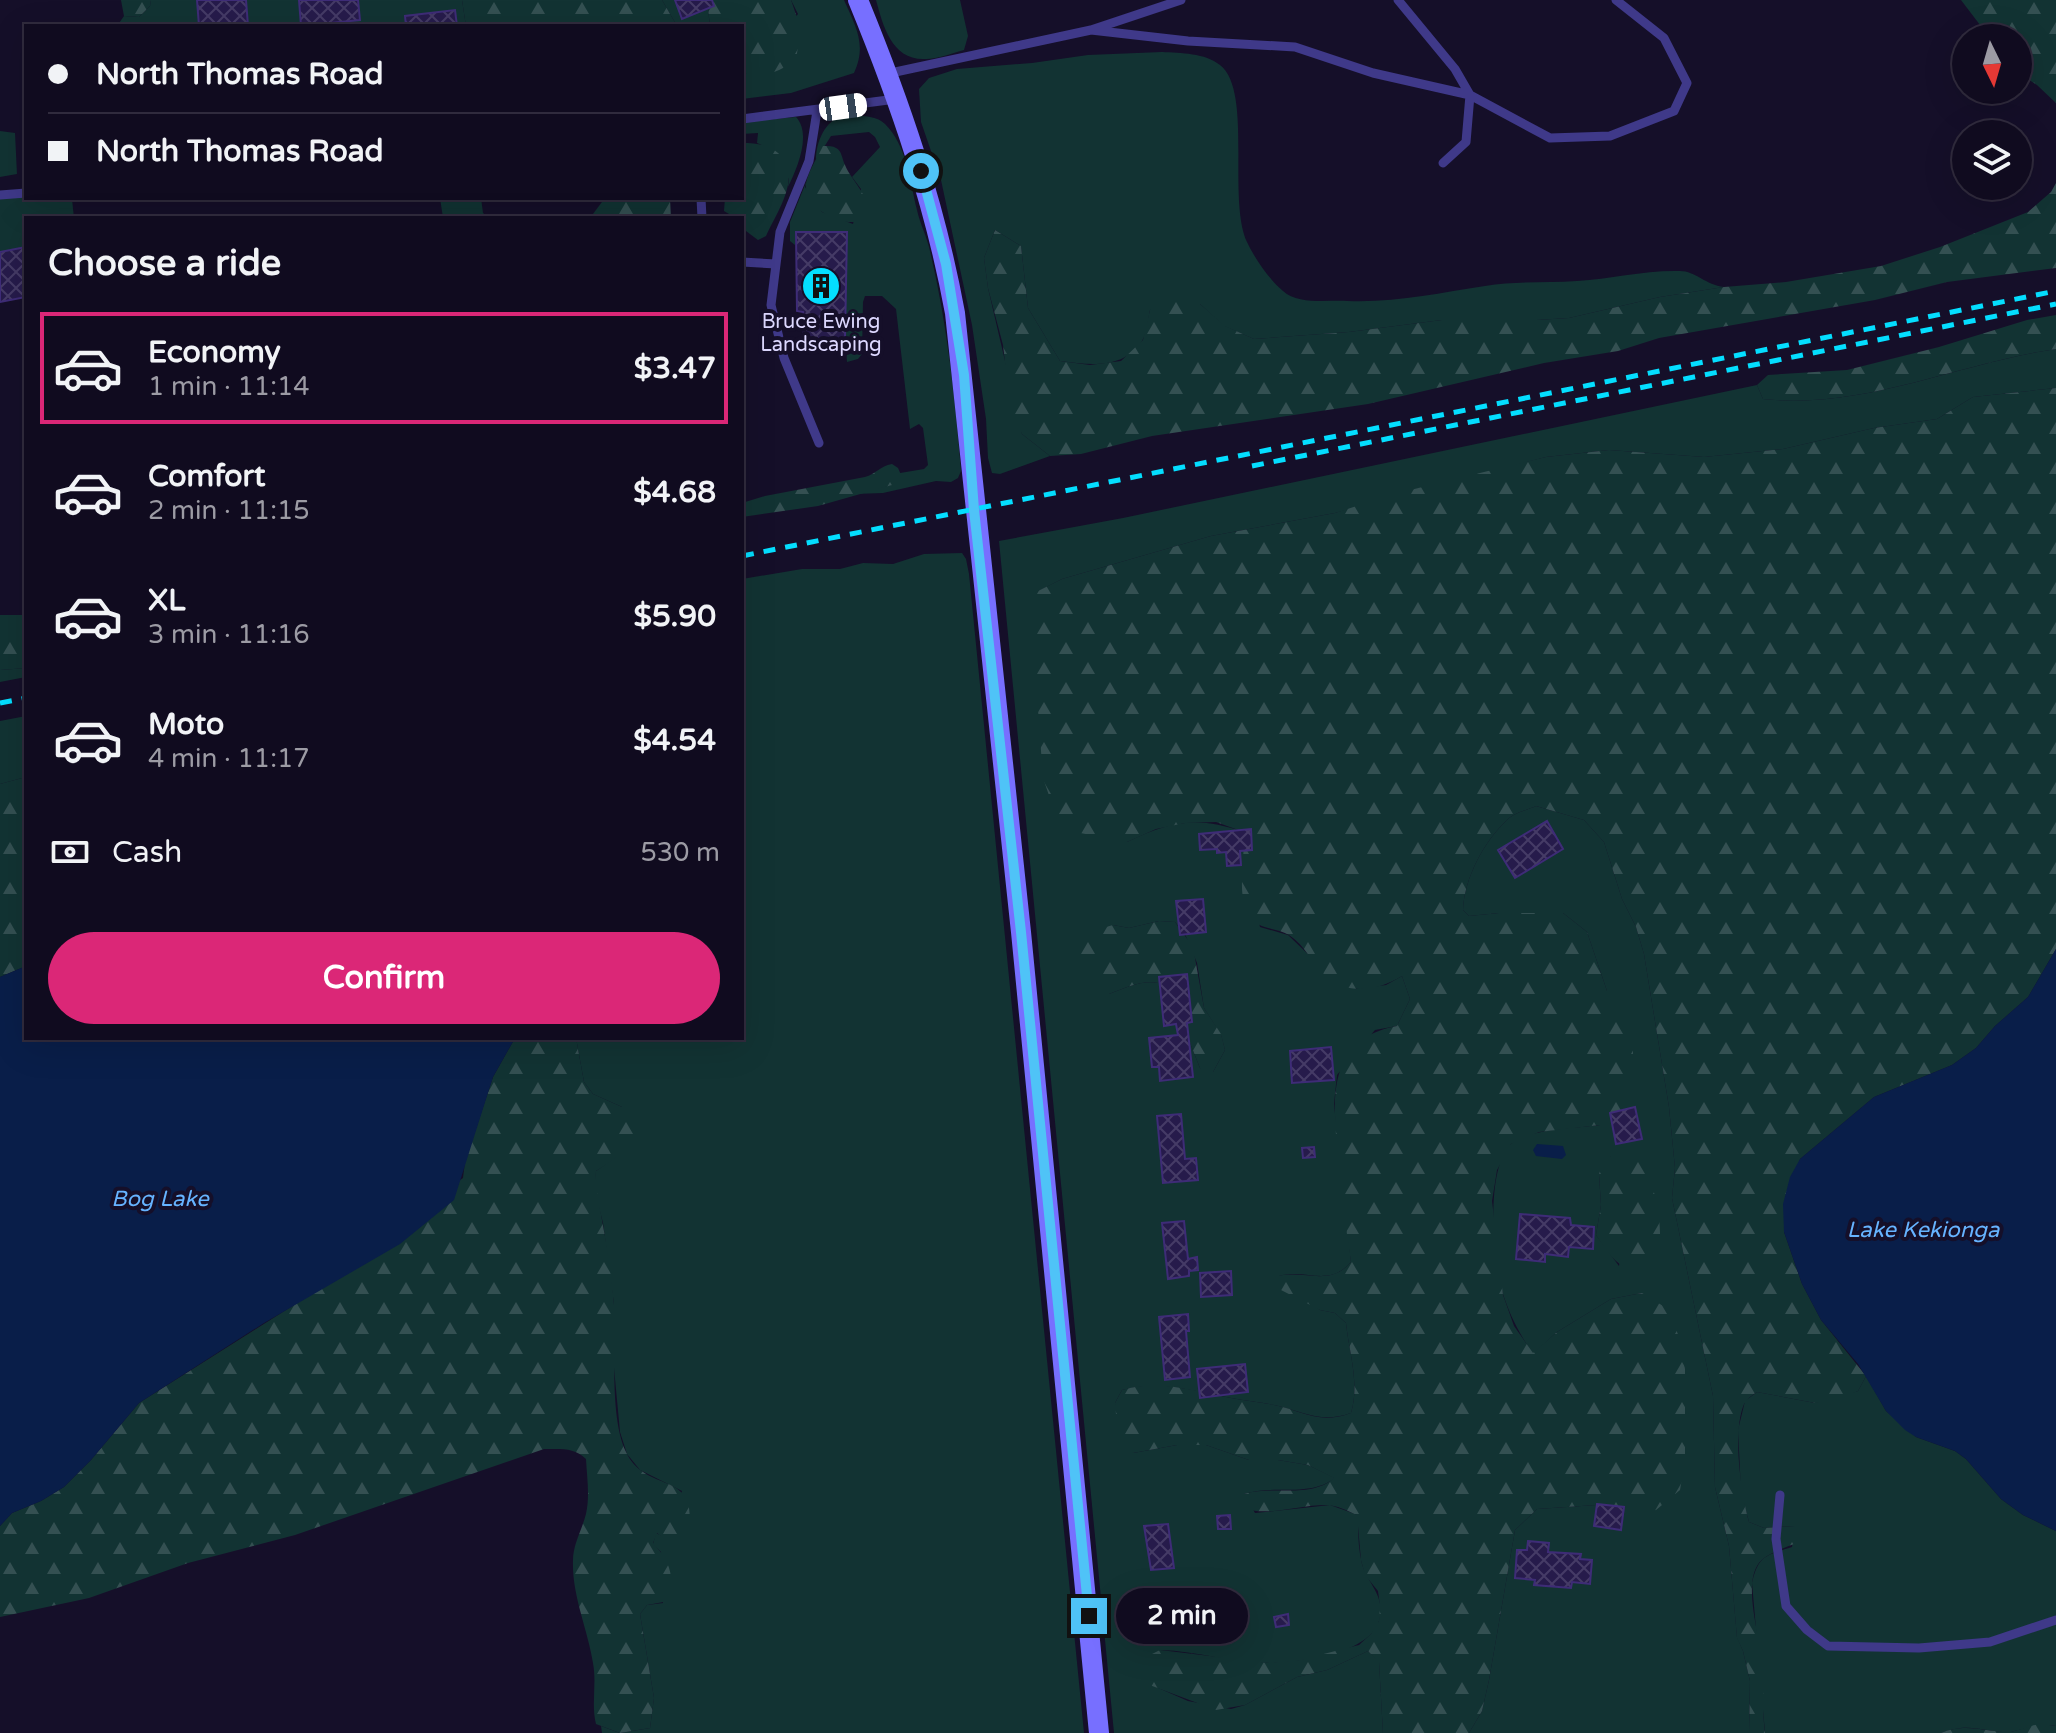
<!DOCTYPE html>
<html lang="en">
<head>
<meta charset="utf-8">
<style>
	:root { --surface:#100b1f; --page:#191428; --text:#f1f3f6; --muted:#9c9ba4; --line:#302b3d; --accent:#db2777 }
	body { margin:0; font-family:"Varela Round",sans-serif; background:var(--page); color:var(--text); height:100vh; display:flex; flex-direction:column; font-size:30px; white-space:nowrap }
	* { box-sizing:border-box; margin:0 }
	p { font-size:26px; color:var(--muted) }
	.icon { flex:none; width:44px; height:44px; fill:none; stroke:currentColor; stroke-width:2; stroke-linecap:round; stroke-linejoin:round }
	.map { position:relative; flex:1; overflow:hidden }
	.drawer { position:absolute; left:24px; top:216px; width:720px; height:824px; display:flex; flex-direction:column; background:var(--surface); border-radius:0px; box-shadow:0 8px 32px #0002,0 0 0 2px var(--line) }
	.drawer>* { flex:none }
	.hud { position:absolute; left:24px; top:24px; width:720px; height:176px; border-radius:0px; box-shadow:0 8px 32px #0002,0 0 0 2px var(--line); display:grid; align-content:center; height:176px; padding:0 24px; background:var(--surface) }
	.needle { width:52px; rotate:175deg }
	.buttons { position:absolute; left:1952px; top:24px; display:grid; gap:16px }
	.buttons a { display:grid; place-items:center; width:80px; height:80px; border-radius:50%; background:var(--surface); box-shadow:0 8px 32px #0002,0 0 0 2px var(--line); font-size:40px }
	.end { position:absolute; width:36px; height:36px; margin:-18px; border:10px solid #4fc3f7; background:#111; box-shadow:0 0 0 4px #111 }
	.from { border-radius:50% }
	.bubble { position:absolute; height:56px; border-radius:28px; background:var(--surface); box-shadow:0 8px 32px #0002,0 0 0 2px var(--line); font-size:26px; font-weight:700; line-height:56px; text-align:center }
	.car { position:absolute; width:24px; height:48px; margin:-24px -12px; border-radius:10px; box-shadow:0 0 6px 2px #0007; background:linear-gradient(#fff 24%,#345 0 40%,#fff 0 76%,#345 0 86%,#fff 0) }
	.hud b { display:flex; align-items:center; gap:28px; height:76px; font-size:30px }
	.hud b+b { border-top:2px solid var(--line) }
	.hud i { width:20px; height:20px; background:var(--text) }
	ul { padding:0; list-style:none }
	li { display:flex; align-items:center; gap:24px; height:112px; margin:0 16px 12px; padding:0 8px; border:4px solid transparent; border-radius:0px }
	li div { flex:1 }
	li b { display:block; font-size:30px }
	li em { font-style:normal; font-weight:700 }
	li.selected { border-color:var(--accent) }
	li>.icon { width:72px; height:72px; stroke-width:1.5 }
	h2 { padding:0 24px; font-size:36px; line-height:96px }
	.pay { display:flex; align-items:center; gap:20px; height:88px; padding:0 24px; font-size:30px }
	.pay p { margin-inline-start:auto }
	.action { display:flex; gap:16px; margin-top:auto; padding:16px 24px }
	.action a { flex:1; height:92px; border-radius:48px; background:var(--accent); color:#fff; font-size:32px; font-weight:700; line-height:92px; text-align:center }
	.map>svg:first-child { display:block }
</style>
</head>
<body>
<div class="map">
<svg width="2056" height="1733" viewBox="0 0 2056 1733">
	<defs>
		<pattern id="forest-firs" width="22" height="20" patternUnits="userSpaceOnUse" patternTransform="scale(2)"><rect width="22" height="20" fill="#123333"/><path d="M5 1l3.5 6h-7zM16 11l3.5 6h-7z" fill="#345052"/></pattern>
		<pattern id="building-cross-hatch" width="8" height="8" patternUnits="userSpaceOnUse" patternTransform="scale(2)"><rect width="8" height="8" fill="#261b4b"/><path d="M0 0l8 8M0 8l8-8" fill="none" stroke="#453b66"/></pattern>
	</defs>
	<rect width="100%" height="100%" fill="#150f29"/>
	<path fill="#123333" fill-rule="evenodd" d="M151 0H462L466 26H117L124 16 139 17 150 6Z
		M662 0H707L710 26H677Z
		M791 0H844C856 27 867 45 854 73L791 93 742 99V73L746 74 798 14Z
		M876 0H960L968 36 964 50C952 53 938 59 926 59 892 61 883 26 876 0Z
		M1162 52C1181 53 1205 53 1220 65 1253 91 1227 198 1247 242 1255 259 1269 279 1283 291 1298 305 1327 300 1347 301 1395 303 1438 293 1485 286 1515 281 1547 283 1577 281 1611 279 1645 270 1680 271 1695 271 1706 285 1724 287L1660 297 1569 318 1537 320H1442L1349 332 1254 339 1224 326 1200 304 1150 310C1148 319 1147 333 1142 341 1123 370 1089 365 1060 361L1028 308 1021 246 995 230 984 258 988 288 1022 434 1050 456 1000 474 992 473 988 458 986 419 972 325 941 180 921 122 919 89 929 78 957 69 1032 63 1088 55Z
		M843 116C857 116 874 114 885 124 907 146 910 181 917 210 920 224 927 237 930 251 947 323 955 397 961 471L958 478 951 482 936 481 883 493 854 494 891 485 900 473 924 469 928 465 923 428 919 424 910 429 896 309 882 296H865L863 302 862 354 858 359 847 362 845 338 847 233 796 232 795 245 790 241V222L807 180 805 187 822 212 853 224 861 189 852 177 880 147 875 137 869 132 831 136 816 160C816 142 825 120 843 116Z
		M796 117C812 134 797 169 788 187L789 179 771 149 757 143 758 133 742 134V122Z
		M0 131 15 133 17 174 0 177Z
		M26 197 72 199 74 218H26V247L0 252V198Z
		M440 198H481L483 213 489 218H443Z
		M2056 349V388L1973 397 1937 419 1874 428 1783 449 1704 457 1609 450 1546 457 1335 513 1211 536 1062 579 1035 593 1127 842C1171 821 1197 816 1244 832L1245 857 1260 927 1288 935 1309 955 1356 989 1386 985 1402 976 1410 999 1397 1026 1375 1030 1337 1075 1334 1104 1351 1262C1328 1288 1307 1268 1279 1276L1320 1310 1335 1313 1346 1323C1349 1352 1360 1384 1351 1413 1321 1424 1302 1411 1274 1405 1260 1402 1245 1401 1231 1398 1195 1391 1159 1380 1122 1390L1115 1403 1133 1453 1177 1445H1206L1249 1460H1278L1308 1465 1335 1478C1309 1498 1274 1484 1244 1494L1255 1513 1330 1505 1358 1515C1358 1531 1358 1548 1362 1564 1368 1585 1386 1595 1379 1621 1369 1654 1300 1662 1270 1663 1233 1663 1197 1651 1160 1650L1147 1683 1188 1701 1231 1709 1245 1705 1297 1677 1327 1670 1368 1651 1379 1661 1383 1733H1114L999 541 1123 518 1757 385 1763 399C1863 410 1959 363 2056 349ZM1159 921 1175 922 1185 934 1197 963 1204 1008 1221 1035 1225 1050 1213 1072 1200 1068 1167 985C1145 978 1130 986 1109 994L1113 925 1129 928Z
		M962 553 966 559 969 574 1084 1733H602L601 1726 620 1733 650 1728 654 1698 640 1614 647 1605 663 1603 661 1552 653 1544 656 1533 666 1538 682 1491 640 1470 627 1454 620 1432 614 1368V1304L603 1223 595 1192 596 1171 616 1157 622 1107 593 1094 584 1082 576 1038H742V579L802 569H840L863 563 893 564 924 554Z
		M26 668V677L0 682V670Z
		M26 716V777L0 784V721Z
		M1536 806 1584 820 1604 842 1622 899 1636 927 1644 954 1669 1107 1675 1168 1672 1198 1713 1396 1715 1487 1729 1546 1737 1637 1743 1651 1750 1681 1749 1733H1469L1482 1711 1489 1680 1515 1530 1537 1509 1596 1505 1625 1514 1683 1399 1685 1369 1642 1293 1611 1299 1557 1332 1533 1354C1521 1336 1512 1320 1505 1300 1493 1267 1484 1170 1511 1144 1527 1129 1578 1128 1600 1125L1607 991 1587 932 1563 913H1499L1469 916 1463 910C1464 879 1484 841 1507 820 1514 813 1527 810 1536 806ZM1611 1156H1634L1619 1266 1596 1235 1601 1205 1599 1174Z
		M1866 1376 1886 1411 1916 1437 1955 1451 1966 1459 2001 1499 2023 1515 2056 1531V1726C2036 1723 2029 1728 2011 1732 1986 1733 1970 1721 1941 1733H1765L1752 1583C1758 1555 1767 1555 1792 1547L1795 1526 1764 1528 1749 1522 1741 1492 1738 1430 1745 1401 1757 1392 1815 1403 1858 1391Z"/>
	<path fill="url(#forest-firs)" d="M121 0H151L150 6 139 17 124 16Z
		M462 0H662L677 26H466Z
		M707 0H791L801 29 796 59C780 73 763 77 742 73V26H710Z
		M1961 0H2056V103L2037 85 2018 73V38H1990Z
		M742 143C755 143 768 144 778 153 804 175 776 213 766 236L758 240 746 231 742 218H736L724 211 725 198H742Z
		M823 146C828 146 833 146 836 148 842 151 842 159 845 165 853 184 871 195 867 218 849 231 807 211 806 188 805 176 818 157 823 146Z
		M2056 183V268L1947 282 1875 300 1659 338 1618 351 1544 363 1368 404 1152 436 1081 454 1050 456 1022 434 1010 405 1003 345 988 288 984 258 995 230 1021 246 1028 308 1060 361 1090 365 1121 361 1143 340 1150 310 1172 289 1200 304 1225 326 1254 339 1349 332 1442 320H1537L1569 318 1660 297 1724 287 1786 282 1881 266 1940 247 2028 212 2051 192Z
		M605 198H670L671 218H590Z
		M2056 315V349C1958 363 1863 410 1763 399L1757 385 1768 375 1847 370 1939 347 2027 320Z
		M2056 388V949L2028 997 1995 1026 1976 1048 1952 1065 1874 1097 1800 1159 1784 1232 1802 1284 1821 1320 1866 1376 1858 1391 1830 1402 1815 1403 1757 1392C1752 1395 1747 1399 1744 1404 1732 1433 1741 1492 1749 1522L1764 1528 1795 1526 1805 1538C1790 1548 1766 1551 1757 1566 1743 1590 1762 1643 1763 1671 1764 1692 1762 1712 1765 1733H1749L1750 1681 1743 1651 1737 1638 1729 1546 1715 1487 1713 1396 1672 1198 1675 1168 1669 1107 1644 954 1636 927 1622 899 1604 842 1584 820 1536 806C1527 810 1514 813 1507 820 1484 841 1464 879 1463 910L1469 916 1499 913H1563L1587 932 1607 991 1633 1048V1079L1624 1108 1600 1125 1539 1132 1511 1144 1497 1170 1492 1201 1503 1295 1514 1326 1533 1353 1557 1332 1611 1299 1642 1293 1668 1309 1679 1337 1685 1369V1460L1680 1490 1656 1510 1625 1514 1596 1505 1537 1509 1515 1530 1489 1680 1482 1711 1469 1733H1383L1379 1662 1368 1651 1327 1670 1297 1677 1245 1705 1216 1710 1147 1684 1139 1671 1146 1657 1160 1650 1268 1663 1300 1660 1359 1645 1371 1634 1379 1621 1380 1606 1378 1591 1365 1575 1361 1560 1357 1515C1348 1511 1336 1505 1326 1505 1297 1505 1270 1517 1241 1508L1244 1494C1273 1485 1311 1499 1334 1478L1308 1465 1278 1460H1249L1206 1445H1177L1133 1453 1119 1448 1115 1403 1122 1390C1159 1379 1194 1391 1231 1398 1245 1401 1259 1402 1274 1405 1304 1411 1318 1425 1351 1413 1360 1384 1349 1352 1346 1323L1335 1313 1320 1310 1281 1290 1278 1276C1307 1270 1329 1287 1351 1262 1346 1228 1341 1193 1338 1158 1333 1102 1325 1039 1397 1026L1410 999 1402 976C1379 990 1349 996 1327 977 1313 965 1305 945 1289 935 1274 926 1256 931 1247 912 1237 891 1245 856 1244 832L1216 822 1185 823 1156 829 1127 842 1070 831 1053 807 1043 778 1034 655V593L1062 579 1211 536 1335 513 1394 494 1546 457 1609 450 1704 457 1783 449 1874 428 1937 419 1973 397Z
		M892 464 898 468 901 475 898 482 892 485 818 506 742 517V503L765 496 865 477C876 474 880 466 892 464Z
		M0 615H26V668L0 670Z
		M26 777V966L0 977V784Z
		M1159 921 1175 922 1193 947 1204 1008 1221 1034 1225 1050 1213 1072 1205 1073 1200 1068 1167 985C1145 978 1130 986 1109 994 1083 981 1075 962 1082 934L1113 925 1129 928Z
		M515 1038H576L584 1082 593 1094 622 1107 637 1122C634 1149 618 1157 596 1171 595 1191 600 1206 603 1226 608 1251 612 1279 614 1305 616 1346 609 1416 626 1452 647 1497 705 1466 686 1541L672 1545 657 1533 653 1543C670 1561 675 1577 669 1601L647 1605 640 1614 654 1698 650 1728 620 1733 596 1724C591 1704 597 1684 593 1663 588 1630 572 1596 573 1561 573 1544 582 1530 586 1514 590 1496 587 1477 586 1459 574 1447 561 1449 544 1449L295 1535 188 1563 89 1598 0 1617V1526L12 1513 41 1501 64 1487 91 1460 139 1403 313 1293 463 1178 465 1162 493 1077Z
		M1611 1156H1634C1657 1172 1671 1252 1649 1271 1621 1274 1610 1256 1596 1235L1601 1205 1599 1174 1604 1159Z
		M2042 1724 2056 1726V1733H1941C1968 1722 1986 1733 2011 1732 2022 1729 2030 1725 2042 1724Z"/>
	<path fill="#091e49" d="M2056 949V1531L2023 1515 2001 1499 1966 1459 1955 1451 1916 1437 1905 1430 1886 1411 1858 1364 1821 1320 1802 1284 1784 1232 1783 1204 1790 1177 1800 1159 1874 1097 1952 1065 1976 1048 1995 1026 2028 997Z
		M26 966V1038H515L493 1077 454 1200 400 1244 264 1323 139 1403 91 1460 64 1487 41 1501 12 1513 0 1526V977Z
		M1537 1144 1563 1146 1566 1155 1562 1159 1536 1156 1533 1150Z"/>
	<path fill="url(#building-cross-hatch)" stroke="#3e2c77" stroke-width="2" d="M197 0H246L248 26H199Z
		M299 0H358L360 20 301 26Z
		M675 0H712L714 6 682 19Z
		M455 10 457 26H406L405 16Z
		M796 232H847L845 338H803V312L797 311Z
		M26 247V297L0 302V252Z
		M1547 821 1563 849 1515 878 1498 850Z
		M1251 829 1252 850 1240 851 1241 865 1227 866 1226 852 1217 853V849L1200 850 1199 834Z
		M1203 899 1206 932 1180 935 1176 901Z
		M1187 974 1192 1022 1187 1023 1193 1077 1160 1081 1159 1067H1152L1149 1038 1178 1035 1176 1024 1164 1026 1159 977Z
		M1331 1047 1334 1080 1292 1083 1290 1051Z
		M1635 1107 1642 1139 1616 1144 1610 1113Z
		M1181 1114 1185 1159 1196 1158 1198 1180 1163 1183 1157 1116Z
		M1314 1147 1315 1157 1303 1158 1302 1148Z
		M1520 1214 1570 1218 1571 1225 1594 1227 1593 1249 1569 1247 1568 1257 1545 1254V1262L1516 1259Z
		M1184 1221 1188 1259 1197 1257 1198 1270 1189 1271V1276L1168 1279 1162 1223Z
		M1231 1271 1232 1295 1201 1297 1200 1273Z
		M1188 1314 1189 1331H1186L1190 1377 1165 1380 1159 1317Z
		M1245 1364 1248 1392 1200 1398 1197 1369Z
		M1597 1504 1624 1507 1621 1530 1594 1526Z
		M1230 1515 1231 1529H1218L1217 1516Z
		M1168 1524 1174 1568 1151 1570 1144 1526Z
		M1528 1541 1549 1543 1548 1552 1581 1554 1580 1559 1592 1560 1590 1584 1572 1582 1571 1588 1534 1585 1535 1580 1515 1578 1517 1550H1527Z
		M1219 1587 1220 1608 1206 1609 1204 1588Z
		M1173 1602 1174 1615 1165 1616 1167 1627 1134 1631 1133 1621H1129L1128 1608Z
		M1288 1614 1289 1625 1276 1627 1274 1617Z"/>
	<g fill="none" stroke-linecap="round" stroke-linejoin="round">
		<path stroke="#3f3989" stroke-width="9" d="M1398 0 1455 69 1470 95 1466 142 1443 163
			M1091 30 1188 41 1295 47 1373 73 1470 95 1550 138 1610 136 1674 111 1687 83 1664 38 1616 0
			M886 74 1091 30 1181 0
			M817 111 809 161 780 232 771 305 784 358 819 443
			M742 119 896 99
			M0 195 26 193
			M701 198 702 218
			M742 262 776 264
			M1780 1495 1776 1539 1786 1606 1807 1630 1828 1646 1919 1648 1990 1642 2056 1620"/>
		<path stroke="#776fff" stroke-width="20" d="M858 0C900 102 935 204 955 313L1021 932 1099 1733"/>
		<path stroke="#04deff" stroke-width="5" stroke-dasharray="12 10" stroke-linecap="butt" d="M1252 466 2056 304
			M742 556 2056 291
			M0 703 26 698"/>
	</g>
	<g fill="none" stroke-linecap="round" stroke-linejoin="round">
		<path stroke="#4fc3f7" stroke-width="10" d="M921 171 946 264 964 375 974 510 1021 932 1089 1616"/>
	</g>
	<defs>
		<g id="building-disc" transform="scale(2)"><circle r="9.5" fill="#04deff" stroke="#150f29"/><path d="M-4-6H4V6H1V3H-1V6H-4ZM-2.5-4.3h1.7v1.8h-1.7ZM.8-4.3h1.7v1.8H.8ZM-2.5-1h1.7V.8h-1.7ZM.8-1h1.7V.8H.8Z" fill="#111"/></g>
	</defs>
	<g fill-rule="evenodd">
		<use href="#building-disc" x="821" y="286"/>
	</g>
	<g text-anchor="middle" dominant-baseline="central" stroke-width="8" stroke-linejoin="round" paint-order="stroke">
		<g font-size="20" fill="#ddd8ff" stroke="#150f29">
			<text x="821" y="322">Bruce Ewing<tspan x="821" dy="23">Landscaping</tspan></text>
		</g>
		<g font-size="22" font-style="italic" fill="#66b3ff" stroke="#150f29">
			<text x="160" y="1199">Bog Lake</text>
			<text x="1923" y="1230">Lake Kekionga</text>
		</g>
	</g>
</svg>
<div class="buttons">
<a><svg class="needle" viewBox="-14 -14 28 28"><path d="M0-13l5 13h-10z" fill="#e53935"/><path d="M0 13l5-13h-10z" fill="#9c9ba4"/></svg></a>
<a><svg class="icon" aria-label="layers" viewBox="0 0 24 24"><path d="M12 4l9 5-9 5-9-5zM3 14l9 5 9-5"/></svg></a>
</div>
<i class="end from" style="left:921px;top:171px"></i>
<i class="end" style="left:1089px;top:1616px"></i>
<div class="bubble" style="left:1116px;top:1588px;width:132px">2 min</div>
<i class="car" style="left:843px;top:107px;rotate:82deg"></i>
<div class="hud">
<b><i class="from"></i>North Thomas Road</b>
<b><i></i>North Thomas Road</b>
</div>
<section class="drawer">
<h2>Choose a ride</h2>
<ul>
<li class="selected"><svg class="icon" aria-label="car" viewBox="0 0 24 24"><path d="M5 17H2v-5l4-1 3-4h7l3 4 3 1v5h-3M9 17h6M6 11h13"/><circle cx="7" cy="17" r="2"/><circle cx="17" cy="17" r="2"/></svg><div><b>Economy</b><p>1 min · 11:14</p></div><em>$3.47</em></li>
<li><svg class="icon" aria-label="car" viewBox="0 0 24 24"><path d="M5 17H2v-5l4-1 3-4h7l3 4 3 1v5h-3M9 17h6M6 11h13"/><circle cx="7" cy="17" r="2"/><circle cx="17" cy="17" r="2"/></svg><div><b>Comfort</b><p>2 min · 11:15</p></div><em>$4.68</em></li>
<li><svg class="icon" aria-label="car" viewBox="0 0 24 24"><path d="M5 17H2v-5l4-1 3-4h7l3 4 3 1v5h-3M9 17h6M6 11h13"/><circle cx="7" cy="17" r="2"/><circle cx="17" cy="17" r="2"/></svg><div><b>XL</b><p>3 min · 11:16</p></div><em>$5.90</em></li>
<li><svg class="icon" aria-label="car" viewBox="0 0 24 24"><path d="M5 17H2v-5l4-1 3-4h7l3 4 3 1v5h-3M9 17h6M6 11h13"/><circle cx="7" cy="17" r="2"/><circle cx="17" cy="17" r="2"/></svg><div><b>Moto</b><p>4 min · 11:17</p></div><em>$4.54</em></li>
</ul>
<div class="pay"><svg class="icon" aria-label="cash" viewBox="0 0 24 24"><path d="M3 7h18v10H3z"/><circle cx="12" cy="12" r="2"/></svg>Cash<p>530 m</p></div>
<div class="action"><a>Confirm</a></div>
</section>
</div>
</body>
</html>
